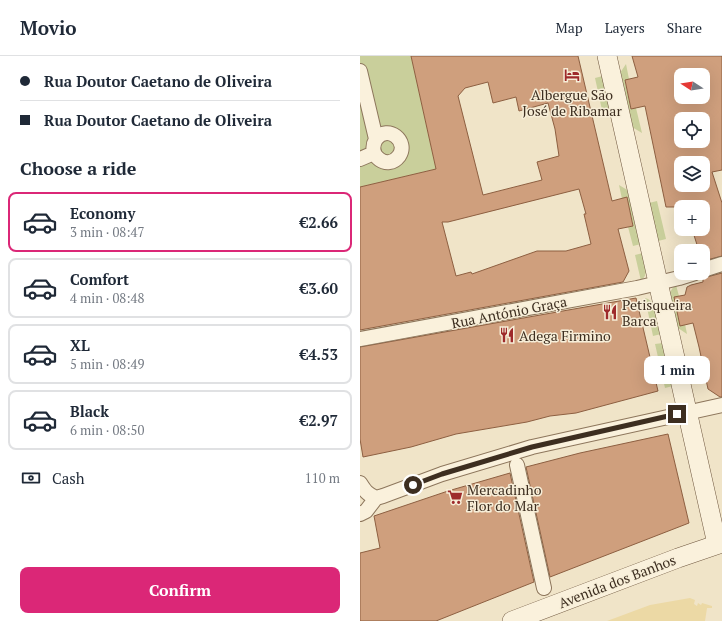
<!DOCTYPE html>
<html lang="en">
<head>
<meta charset="utf-8">
<style>
	:root { --surface:#fff; --page:#f2f2f3; --text:#1f2937; --muted:#747a83; --line:#e0e1e3; --accent:#db2777 }
	body { margin:0; font-family:"PT Serif",serif; background:var(--page); color:var(--text); height:100vh; display:flex; flex-direction:column; font-size:15px; white-space:nowrap }
	* { box-sizing:border-box; margin:0 }
	p { font-size:13px; color:var(--muted) }
	.icon { flex:none; width:22px; height:22px; fill:none; stroke:currentColor; stroke-width:2; stroke-linecap:round; stroke-linejoin:round }
	.map { position:relative; flex:1; overflow:hidden }
	.details { display:flex; flex-direction:column; background:var(--surface); width:360px }
	.details>* { flex:none }
	.hud { display:grid; align-content:center; height:88px; padding:0 20px; background:var(--surface) }
	.needle { width:26px; rotate:282deg }
	.tools { position:absolute; left:314px; top:12px; display:grid; gap:8px }
	.tools a { display:grid; place-items:center; width:36px; height:36px; border-radius:8px; background:var(--surface); box-shadow:0 4px 16px #0002; font-size:20px }
	.end { position:absolute; width:18px; height:18px; margin:-9px; border:5px solid #3d2e20; background:#fff; box-shadow:0 0 0 2px #fff }
	.from { border-radius:50% }
	.bubble { position:absolute; height:28px; border-radius:8px; background:var(--surface); box-shadow:0 4px 16px #0002; font-size:13px; font-weight:800; line-height:28px; text-align:center }
	.hud b { display:flex; align-items:center; gap:14px; height:38px; font-size:15px }
	.hud b+b { border-top:1px solid var(--line) }
	.hud i { width:10px; height:10px; background:var(--text) }
	ul { padding:0; list-style:none }
	li { display:flex; align-items:center; gap:12px; height:60px; margin:0 8px 6px; padding:0 12px; border:2px solid var(--line); border-radius:8px }
	li div { flex:1 }
	li b { display:block; font-size:15px }
	li em { font-style:normal; font-weight:800 }
	li.current { border-color:var(--accent) }
	li>.icon { width:36px; height:36px; stroke-width:1.5 }
	h2 { padding:0 20px; font-size:18px; line-height:48px }
	.pay { display:flex; align-items:center; gap:10px; height:44px; padding:0 20px; font-size:15px }
	.pay p { margin-inline-start:auto }
	.primary-button { display:flex; gap:8px; margin-top:auto; padding:8px 20px }
	.primary-button a { flex:1; height:46px; border-radius:8px; background:var(--accent); color:#fff; font-size:16px; font-weight:800; line-height:46px; text-align:center }
	header { display:flex; align-items:center; gap:24px; box-sizing:border-box; height:56px; padding:0 20px; background:var(--surface); border-bottom:1px solid var(--line) }
	header strong { font-size:19px }
	nav { display:flex; gap:22px; margin-inline-start:auto; font-size:14px }
	main { display:flex; flex:1; min-height:0 }
	.map>svg:first-child { display:block }
</style>
</head>
<body>
<header>
<strong>Movio</strong>
<nav><a>Map</a><a>Layers</a><a>Share</a></nav>
</header>
<main>
<section class="details">
<div class="hud">
<b><i class="from"></i>Rua Doutor Caetano de Oliveira</b>
<b><i></i>Rua Doutor Caetano de Oliveira</b>
</div>
<h2>Choose a ride</h2>
<ul>
<li class="current"><svg class="icon" aria-label="car" viewBox="0 0 24 24"><path d="M5 17H2v-5l4-1 3-4h7l3 4 3 1v5h-3M9 17h6M6 11h13"/><circle cx="7" cy="17" r="2"/><circle cx="17" cy="17" r="2"/></svg><div><b>Economy</b><p>3 min · 08:47</p></div><em>€2.66</em></li>
<li><svg class="icon" aria-label="car" viewBox="0 0 24 24"><path d="M5 17H2v-5l4-1 3-4h7l3 4 3 1v5h-3M9 17h6M6 11h13"/><circle cx="7" cy="17" r="2"/><circle cx="17" cy="17" r="2"/></svg><div><b>Comfort</b><p>4 min · 08:48</p></div><em>€3.60</em></li>
<li><svg class="icon" aria-label="car" viewBox="0 0 24 24"><path d="M5 17H2v-5l4-1 3-4h7l3 4 3 1v5h-3M9 17h6M6 11h13"/><circle cx="7" cy="17" r="2"/><circle cx="17" cy="17" r="2"/></svg><div><b>XL</b><p>5 min · 08:49</p></div><em>€4.53</em></li>
<li><svg class="icon" aria-label="car" viewBox="0 0 24 24"><path d="M5 17H2v-5l4-1 3-4h7l3 4 3 1v5h-3M9 17h6M6 11h13"/><circle cx="7" cy="17" r="2"/><circle cx="17" cy="17" r="2"/></svg><div><b>Black</b><p>6 min · 08:50</p></div><em>€2.97</em></li>
</ul>
<div class="pay"><svg class="icon" aria-label="cash" viewBox="0 0 24 24"><path d="M3 7h18v10H3z"/><circle cx="12" cy="12" r="2"/></svg>Cash<p>110 m</p></div>
<div class="primary-button"><a>Confirm</a></div>
</section>
<div class="map">
<svg width="362" height="565" viewBox="0 0 362 565">
	<rect width="100%" height="100%" fill="#f0e4c8"/>
	<path fill="#c9cf9b" d="M0 0H51L76 113 0 131Z
		M266 8 269 23 265 25 271 52H276L282 77 272 71 260 17Z
		M243 20 250 52 242 54 235 22Z
		M259 129 269 135 281 188 273 190 268 171 273 169 267 142 262 143Z
		M297 145 306 183 298 185 289 147Z
		M283 197C285 207 290 217 281 225L275 199Z
		M316 229 319 240 314 242 320 269 325 268 327 278 318 272 310 240C310 235 312 232 316 229Z
		M285 242 288 243 293 247 301 278 293 280Z
		M303 287 313 330 305 332 295 288Z"/>
	<path fill="#ecd9a5" d="M330 542 335 544 334 548 337 550 338 547 341 549 342 547 352 550V552H347L345 565H247L290 549Z"/>
	<path fill="#cf9f7d" stroke="#8d5f41" fill-rule="evenodd" d="M51 0H218L252 145 267 141 273 170 258 173 269 215 263 226 0 274V131L76 113ZM128 26 133 47 156 41 159 55 188 47 195 73 199 100 177 106 182 124 123 139 98 40 105 32ZM219 133 226 158H224L231 188 206 195H177L112 218 111 216 96 220 82 166H88Z
		M272 0H362V114L352 116 362 147V200L343 205V195H339L332 173H343V151H306L285 50 271 53 265 24 278 21ZM321 19H343V41H321ZM321 63H343V85H321ZM321 107H343V129H321Z
		M362 217V341H360L348 333 339 291 333 267 320 270 314 241 325 239 327 231 331 229 343 226V222Z
		M276 242 298 335 216 357 190 360 167 366 96 378 51 391 3 401 0 383V291Z
		M308 378 329 467 190 521 166 411 220 397Z
		M150 417 174 526 76 565H0V497L20 492 14 460 88 435Z"/>
	<g fill="none" stroke-linecap="round" stroke-linejoin="round">
		<g stroke="#8d765c" stroke-width="16">
			<path id="street" d="M0 15 16 83C6 100 28 115 39 100 49 85 28 68 16 83
				M0 103 14 97
				M343 214 362 208
				M0 283 277 232 319 222 335 217
				M157 409 184 532
				M0 427C5 435 7 438 16 442
				M16 442 23 440 82 418 172 391 362 349
				M0 458 6 455 16 442"/>
		</g>
		<g stroke="#6f573f" stroke-width="20">
			<path id="secondary" d="M247 0 357 488
				M152 565 318 502 362 487"/>
		</g>
		<use href="#street" stroke="#faf1dc" stroke-width="14"/>
		<use href="#secondary" stroke="#faf1dc" stroke-width="19"/>
	</g>
	<g fill="none" stroke-linecap="round" stroke-linejoin="round">
		<path stroke="#3d2e20" stroke-width="5" d="M53 429 82 418 172 391 317 358"/>
	</g>
	<defs>
		<g id="hotel-bare" transform="scale(1.2)"><path d="M-6-4.5h1.5V1H6V5H4.5V3h-9V5H-6ZM-4 0a1.8 1.8 0 1 1 3.6 0ZM.5 0V-2.5h3Q6-2.5 6 0Z" fill="#9e2a2b" stroke="#f7eed8" stroke-width="2.5" paint-order="stroke"/></g>
		<g id="restaurant-bare" transform="scale(1.2)"><path d="M-5-6h1v4h1v-4h1v4h1v-4h1v5L-1.5 .5V6h-2V.5L-5-1ZM5-6V6H3V1.5H1.5Q1.5-4 5-6Z" fill="#9e2a2b" stroke="#f7eed8" stroke-width="2.5" paint-order="stroke"/></g>
		<g id="supermarket-bare" transform="scale(1.2)"><path d="M-6-5.5h2.5l.6 2H6L4.5 2H-2.5L-4.4-4H-6ZM-1.5 3.2a1.3 1.3 0 1 0 .1 0ZM3 3.2a1.3 1.3 0 1 0 .1 0Z" fill="#9e2a2b" stroke="#f7eed8" stroke-width="2.5" paint-order="stroke"/></g>
	</defs>
	<g fill-rule="evenodd">
		<use href="#hotel-bare" x="212" y="19"/>
		<use href="#restaurant-bare" x="250" y="256"/>
		<use href="#restaurant-bare" x="147" y="279"/>
		<use href="#supermarket-bare" x="95" y="441"/>
	</g>
	<g text-anchor="middle" dominant-baseline="central" stroke-width="3" stroke-linejoin="round" paint-order="stroke">
		<g font-size="14" fill="#3d2e20" stroke="#f7eed8" text-anchor="start">
			<text x="212" y="38" text-anchor="middle">Albergue São<tspan x="212" dy="16">José de Ribamar</tspan></text>
			<text x="262" y="248">Petisqueira<tspan x="262" dy="16">Barca</tspan></text>
			<text x="159" y="279">Adega Firmino</text>
			<text x="107" y="433">Mercadinho<tspan x="107" dy="16">Flor do Mar</tspan></text>
		</g>
		<g font-size="14" fill="#3d2e20" stroke="#f7eed8">
			<text transform="translate(149 256) rotate(-11)">Rua António Graça</text>
			<text transform="translate(257 525) rotate(-21)">Avenida dos Banhos</text>
		</g>
	</g>
</svg>
<div class="tools">
<a><svg class="needle" viewBox="-14 -14 28 28"><path d="M0-13l5 13h-10z" fill="#e53935"/><path d="M0 13l5-13h-10z" fill="#747a83"/></svg></a>
<a><svg class="icon" aria-label="locate" viewBox="0 0 24 24"><circle cx="12" cy="12" r="6"/><path d="M12 2v4M12 18v4M2 12h4M18 12h4"/></svg></a>
<a><svg class="icon" aria-label="layers" viewBox="0 0 24 24"><path d="M12 4l9 5-9 5-9-5zM3 14l9 5 9-5"/></svg></a>
<a>+</a>
<a>−</a>
</div>
<i class="end from" style="left:53px;top:429px"></i>
<i class="end" style="left:317px;top:358px"></i>
<div class="bubble" style="left:284px;top:300px;width:66px">1 min</div>
</div>
</main>
</body>
</html>
